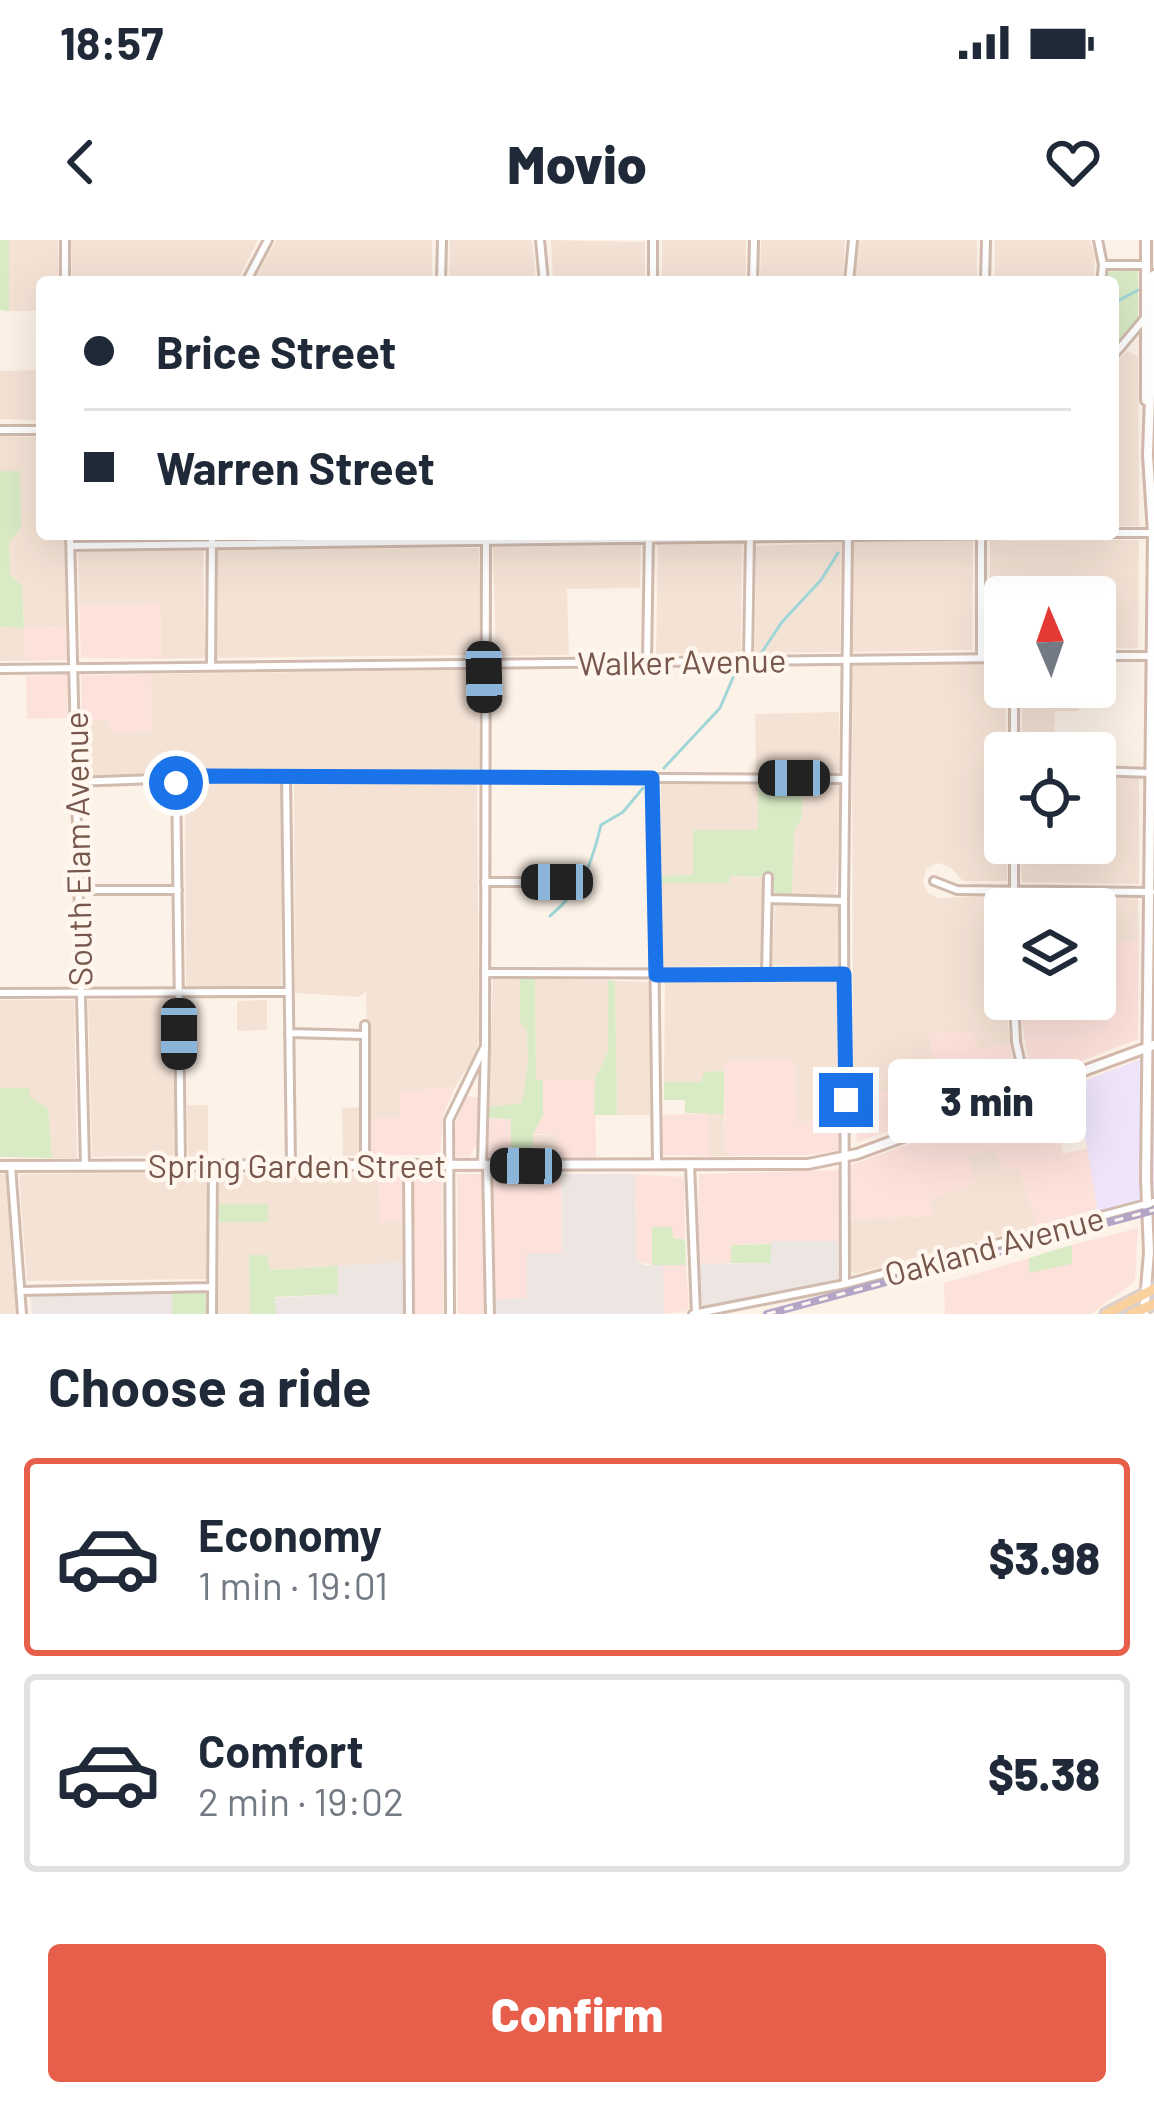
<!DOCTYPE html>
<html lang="en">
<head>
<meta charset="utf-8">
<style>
	:root { --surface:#fff; --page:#f6f6f7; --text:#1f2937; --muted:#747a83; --line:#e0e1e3; --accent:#e75e4b }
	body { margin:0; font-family:Barlow,sans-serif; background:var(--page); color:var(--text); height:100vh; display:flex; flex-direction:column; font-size:45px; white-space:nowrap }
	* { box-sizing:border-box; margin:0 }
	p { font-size:39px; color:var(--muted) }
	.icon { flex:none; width:66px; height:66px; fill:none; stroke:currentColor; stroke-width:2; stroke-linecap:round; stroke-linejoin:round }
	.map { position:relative; height:1074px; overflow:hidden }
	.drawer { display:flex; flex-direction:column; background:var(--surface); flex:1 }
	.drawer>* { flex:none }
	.hud { position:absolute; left:36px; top:36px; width:1083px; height:264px; border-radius:12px; box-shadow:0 12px 48px #0002; display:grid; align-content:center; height:264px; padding:0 48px; background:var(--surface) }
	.needle { width:78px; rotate:358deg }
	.tools { position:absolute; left:984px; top:336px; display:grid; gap:24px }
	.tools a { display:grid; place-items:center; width:132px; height:132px; border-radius:12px; background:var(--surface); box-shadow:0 12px 48px #0002; font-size:60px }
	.end { position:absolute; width:54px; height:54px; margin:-27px; border:15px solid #1a73e8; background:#fff; box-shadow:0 0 0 6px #fff }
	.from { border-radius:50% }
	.bubble { position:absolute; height:84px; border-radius:12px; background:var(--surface); box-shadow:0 12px 48px #0002; font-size:39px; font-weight:800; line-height:84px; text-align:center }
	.car { position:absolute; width:36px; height:72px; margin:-36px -18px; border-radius:15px; box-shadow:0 0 9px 3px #0007; background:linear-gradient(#222 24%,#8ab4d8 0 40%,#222 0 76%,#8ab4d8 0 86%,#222 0) }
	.hud b { display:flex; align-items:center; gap:42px; height:114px; font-size:45px }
	.hud b+b { border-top:3px solid var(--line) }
	.hud i { width:30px; height:30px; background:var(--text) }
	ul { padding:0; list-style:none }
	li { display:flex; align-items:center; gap:36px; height:198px; margin:0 24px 18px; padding:0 24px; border:6px solid var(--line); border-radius:12px }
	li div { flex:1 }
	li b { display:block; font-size:45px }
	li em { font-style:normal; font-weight:800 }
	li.active { border-color:var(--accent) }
	li>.icon { width:108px; height:108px; stroke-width:1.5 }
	h2 { padding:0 48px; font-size:54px; line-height:144px }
	.primary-button { display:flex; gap:24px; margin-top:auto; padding:24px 48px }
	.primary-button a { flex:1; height:138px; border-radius:12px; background:var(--accent); color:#fff; font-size:48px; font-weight:800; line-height:138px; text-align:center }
	.status { display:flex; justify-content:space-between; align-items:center; height:84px; padding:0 60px; background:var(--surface); direction:ltr }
	.status svg { height:33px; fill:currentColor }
	header { display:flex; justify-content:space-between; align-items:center; height:156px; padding:0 48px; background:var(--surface); font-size:54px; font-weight:800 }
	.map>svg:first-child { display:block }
</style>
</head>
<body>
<div class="status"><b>18:57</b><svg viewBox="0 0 49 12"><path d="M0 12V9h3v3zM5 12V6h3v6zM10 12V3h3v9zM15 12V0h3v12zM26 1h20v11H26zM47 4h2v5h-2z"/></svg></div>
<header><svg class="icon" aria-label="back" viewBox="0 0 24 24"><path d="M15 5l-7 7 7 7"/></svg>Movio<svg class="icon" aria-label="heart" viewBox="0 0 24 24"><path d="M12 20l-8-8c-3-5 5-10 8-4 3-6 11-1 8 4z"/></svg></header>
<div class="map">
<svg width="1154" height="1074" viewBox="0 0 1154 1074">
	<rect width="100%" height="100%" fill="#fdf2e7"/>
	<path fill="#f4e3d5" d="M9 0H58L59 42H42V71H9Z
		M71 0H258L237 42H72Z
		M276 0H432V42H253Z
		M450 0H532L536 42H449Z
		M551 0 645 2V42H553Z
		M662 0H746V42H662Z
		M761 0H845L843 41 760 42Z
		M858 0H977V42H855Z
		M995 0H1090L1095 17 1093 42H995Z
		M1127 111 1138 116 1139 286H1113V128Z
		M42 130V180L0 179V131Z
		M0 196 42 197V294H64L66 387 24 388 25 421H0V386L24 387 22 345 10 336 9 303 21 287 19 231H0Z
		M1139 300 1138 408 1095 409V357H1005V410H989L990 301Z
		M973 301 972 410 852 412 853 302Z
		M841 303 840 412 755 413 756 306Z
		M742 304 741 413 656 414 658 305Z
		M641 305 640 348 567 349 569 415 496 416 493 307Z
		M479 308 482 415 217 418 215 309Z
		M203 309 205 418 161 419 160 364 79 366 78 311Z
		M1005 423 1007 641H963L950 627 937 623 926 629 923 643 928 653 938 658 1007 655 1005 759 1010 804 978 809 930 793 933 833 883 852 853 854 852 425Z
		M478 430 479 529 83 536 82 480H109L110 491H152L151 434Z
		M1022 447H1079V471H1055L1054 513H1022Z
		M839 472V530L836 533 756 532 755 474Z
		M1095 535H1139V644L1022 642 1021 603H1042L1043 619 1091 618V603H1095Z
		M477 541 479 800 473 819 455 847H427L400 878H368L366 751 359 757 295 753 294 543Z
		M185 543H282L281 748 186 747Z
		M661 544H758V590H693V636H660Z
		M803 544H837L840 547 836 655 792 654 794 590 802 578Z
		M729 636 763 637 761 725 661 727 660 643H728Z
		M1021 655 1138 657 1139 701 1095 702V669H1021Z
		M775 662 838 666V726L772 725Z
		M493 738 520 739V781L527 790 528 822 522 864 489 867Z
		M838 738 840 881 796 882 795 821 724 822V831L704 832 702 842H664L665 740Z
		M535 739 608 740V812L595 839 536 841Z
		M615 741 650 742V875H617Z
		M172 759 176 915 92 917 88 760Z
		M1022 759H1090V767L1022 783Z
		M0 760H74L77 918H52L48 869 29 857V848H0Z
		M267 760V790L237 791V761Z
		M187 865H208V917H188Z
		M362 867V915L343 916 342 868Z
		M708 873 724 874 725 916H708Z
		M533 895H558V917H533Z
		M995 907 1019 927 1037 986 855 1034 850 1032V979L933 976 929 960 967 917Z
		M207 933V1039L27 1041 19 934Z
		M0 934H6L16 1074H0Z
		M219 934H378L380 981 402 982 403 1022 268 1030 249 1016 250 1074H218L219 982 268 981 267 964H219Z"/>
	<path fill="#fde2db" d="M160 364 161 419 81 418 79 366Z
		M66 387 67 420 25 421 24 388Z
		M151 434 152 491 110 492 109 480H82L81 435Z
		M67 435 68 478 27 479 26 436Z
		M1139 701 1138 799 1036 839 1031 837 1022 783 1089 767 1090 759H1095V702Z
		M974 791 978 808 1010 804 1017 846 857 902 853 854 883 852 932 834 929 793Z
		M795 820 796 882 840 881V910L809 915 725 916 724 821Z
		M595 839 596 917H558V895L533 894 543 875V840Z
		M426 847H455L443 876 440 915H368V878H400V851H425Z
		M1053 852 1063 914 1092 907 1098 969 1037 986 1019 928 1004 932 995 908 968 917 977 944 929 960 934 976 850 979 851 925Z
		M465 856 480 858 477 903 470 916 456 917 454 888Z
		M708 873V916L661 915 662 875Z
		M489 878 512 879 511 917 488 916Z
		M840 930V1001L732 1005 731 1023 697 1024 699 934Z
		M378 934H404L402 982H379Z
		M411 934H438L442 938 443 1074H413Z
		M457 934H485L487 1074H458Z
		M491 934H561L562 1013 528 1059 492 1060Z
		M635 934 684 937 685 999H674L652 987V1025L636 1020Z
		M1138 988 1135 1041 1091 1074H945L944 1043 1029 1018V1032L1071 1024 1072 1005Z
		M663 1025H686L689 1067 686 1071 664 1074Z"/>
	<path fill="#ede5e1" d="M561 934H635L636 1020 645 1025H663L664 1074H492V1060L527 1058V1013H562Z
		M771 1001H840L841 1038 837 1042 703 1067 697 1024 770 1023Z
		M403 1022 407 1074H276L274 1058 337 1054 338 1026Z
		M172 1052V1074H32L30 1055Z"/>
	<path fill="#efe4f9" d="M1154 814V956L1098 972 1076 844Z"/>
	<path fill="#d8ebc5" d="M0 0H9V71L0 70Z
		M1138 30V79L1113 110V42H1104L1106 32Z
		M0 231H20L21 287 9 303 10 335 22 345 24 388 0 386Z
		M758 544H803L802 578 794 590 792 654H775L771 637 730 636 729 643H660V636L693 635V590H758Z
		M1042 603H1091V619H1042Z
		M520 739H535L536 840H543V875L533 895V917H511V879L489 878V867L522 863 528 821 527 791 520 781Z
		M608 740 615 741 617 875H594L595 839 608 812Z
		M724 831V874L685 873V860H664V842H701L704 832Z
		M0 848H29L30 857 48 869 52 918 0 917Z
		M268 964V982H219V964Z
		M652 987H671L674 999H685L686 1025H652Z
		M771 1004V1023H731V1005Z
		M1072 1005V1024L1029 1033V1018Z
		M249 1015H268L269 1030 338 1026V1054L275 1057 276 1074H250Z
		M206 1051V1074H172V1052Z"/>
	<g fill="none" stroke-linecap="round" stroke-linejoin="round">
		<path stroke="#a1d6d9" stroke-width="3" d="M1113 72 1118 61 1138 50
			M762 412 782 382 821 340 838 313
			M664 528 720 468 735 433
			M550 676C584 647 591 626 601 585L623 572 643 548"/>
		<g stroke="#d1bbaf" stroke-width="12">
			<path id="minor" d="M1098 0 1103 25 1101 42
				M1103 25H1146
				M246 42 268 0
				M441 42 442 0
				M653 42V0
				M753 42 754 0
				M849 42 853 0
				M985 42 986 0
				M1113 116 1145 78
				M0 190H42
				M1113 293H1153
				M71 306 1012 294
				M981 418V294
				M748 420 750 298
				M647 422 649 294
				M211 426 212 294
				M1014 513V447
				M1095 531 1151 533
				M286 536 291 926
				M176 537 181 924
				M652 538 657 924
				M75 542 235 536 845 539
				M1014 603V669
				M934 641 957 650 1151 652
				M485 642H576
				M78 650H178
				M769 659 844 661
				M485 733 843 734
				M766 734 768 637
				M0 753 289 752
				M1014 759 1016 802 1027 851
				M289 793 365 795
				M365 925V785
				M408 925 409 1074
				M482 925 485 806
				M487 925 490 1074
				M690 925 696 1073
				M11 926 22 1074
				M845 1044 844 661 848 294
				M20 1051 211 1047
				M212 1074 213 924
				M693 1074 845 1044 1154 962"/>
		</g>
		<g stroke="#d1bbaf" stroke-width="12">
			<path id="tertiary" d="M65 0V42
				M540 0 544 42
				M70 294 85 925
				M1095 416H1151
				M0 429 1005 418
				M450 1074 449 880 485 806 486 294"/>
		</g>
		<g stroke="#d4baad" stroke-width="14">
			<path id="secondary" d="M1146 0V160
				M0 926 808 924 857 914 1154 805
				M1144 1074 1149 1012 1146 939 1153 293 1148 215 1154 35"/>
		</g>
		<g stroke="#d9d0cd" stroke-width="15">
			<path id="primary" d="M1106 1074 1154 1049
				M1131 1074 1154 1064"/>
		</g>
		<use href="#minor" stroke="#fff" stroke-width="6"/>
		<use href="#tertiary" stroke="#fff" stroke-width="6"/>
		<use href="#secondary" stroke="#fff" stroke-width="8"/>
		<use href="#primary" stroke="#fbd09f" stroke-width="9"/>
		<g stroke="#b4a5c7" stroke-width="8">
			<path id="rail" d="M767 1074 1154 970"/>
		</g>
		<use href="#rail" stroke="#fff6ee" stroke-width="3" stroke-dasharray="9" stroke-linecap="butt"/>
	</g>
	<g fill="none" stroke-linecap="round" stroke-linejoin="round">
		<path stroke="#1a73e8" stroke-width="15" d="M176 543V537L206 536 652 538 656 735 844 734 846 860"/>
	</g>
	<g text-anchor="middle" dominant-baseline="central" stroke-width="9" stroke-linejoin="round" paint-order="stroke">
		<g font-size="33" fill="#77564b" stroke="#fff6ee">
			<text transform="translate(682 421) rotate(-1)">Walker Avenue</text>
			<text transform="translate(77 609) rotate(-91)">South Elam Avenue</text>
			<text x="297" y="925">Spring Garden Street</text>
			<text transform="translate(994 1005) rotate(-15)">Oakland Avenue</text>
		</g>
	</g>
</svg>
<div class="tools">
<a><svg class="needle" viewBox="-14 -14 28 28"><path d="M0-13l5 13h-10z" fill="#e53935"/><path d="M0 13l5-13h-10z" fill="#747a83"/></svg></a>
<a><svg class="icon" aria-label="locate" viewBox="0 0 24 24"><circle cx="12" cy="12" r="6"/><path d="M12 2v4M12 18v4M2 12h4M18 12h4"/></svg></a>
<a><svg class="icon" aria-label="layers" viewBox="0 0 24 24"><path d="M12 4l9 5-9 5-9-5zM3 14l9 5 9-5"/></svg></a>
</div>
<i class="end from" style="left:176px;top:543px"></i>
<i class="end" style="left:846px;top:860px"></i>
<div class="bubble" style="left:888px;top:819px;width:198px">3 min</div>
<i class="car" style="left:484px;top:437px;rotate:179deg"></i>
<i class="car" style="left:794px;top:538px;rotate:270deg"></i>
<i class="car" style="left:557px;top:642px;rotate:270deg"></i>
<i class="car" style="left:179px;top:794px;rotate:180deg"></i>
<i class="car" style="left:526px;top:926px;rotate:271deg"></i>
<div class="hud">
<b><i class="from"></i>Brice Street</b>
<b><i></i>Warren Street</b>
</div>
</div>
<section class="drawer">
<h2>Choose a ride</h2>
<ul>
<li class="active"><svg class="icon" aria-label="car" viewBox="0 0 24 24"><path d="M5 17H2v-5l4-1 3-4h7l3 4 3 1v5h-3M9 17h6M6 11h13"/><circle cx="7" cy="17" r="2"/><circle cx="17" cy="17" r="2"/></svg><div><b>Economy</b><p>1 min · 19:01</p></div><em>$3.98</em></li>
<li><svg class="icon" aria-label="car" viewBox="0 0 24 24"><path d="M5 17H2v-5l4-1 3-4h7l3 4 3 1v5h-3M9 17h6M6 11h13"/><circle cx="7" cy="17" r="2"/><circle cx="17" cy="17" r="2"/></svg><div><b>Comfort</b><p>2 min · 19:02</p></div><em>$5.38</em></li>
</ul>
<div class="primary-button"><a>Confirm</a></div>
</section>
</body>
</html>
